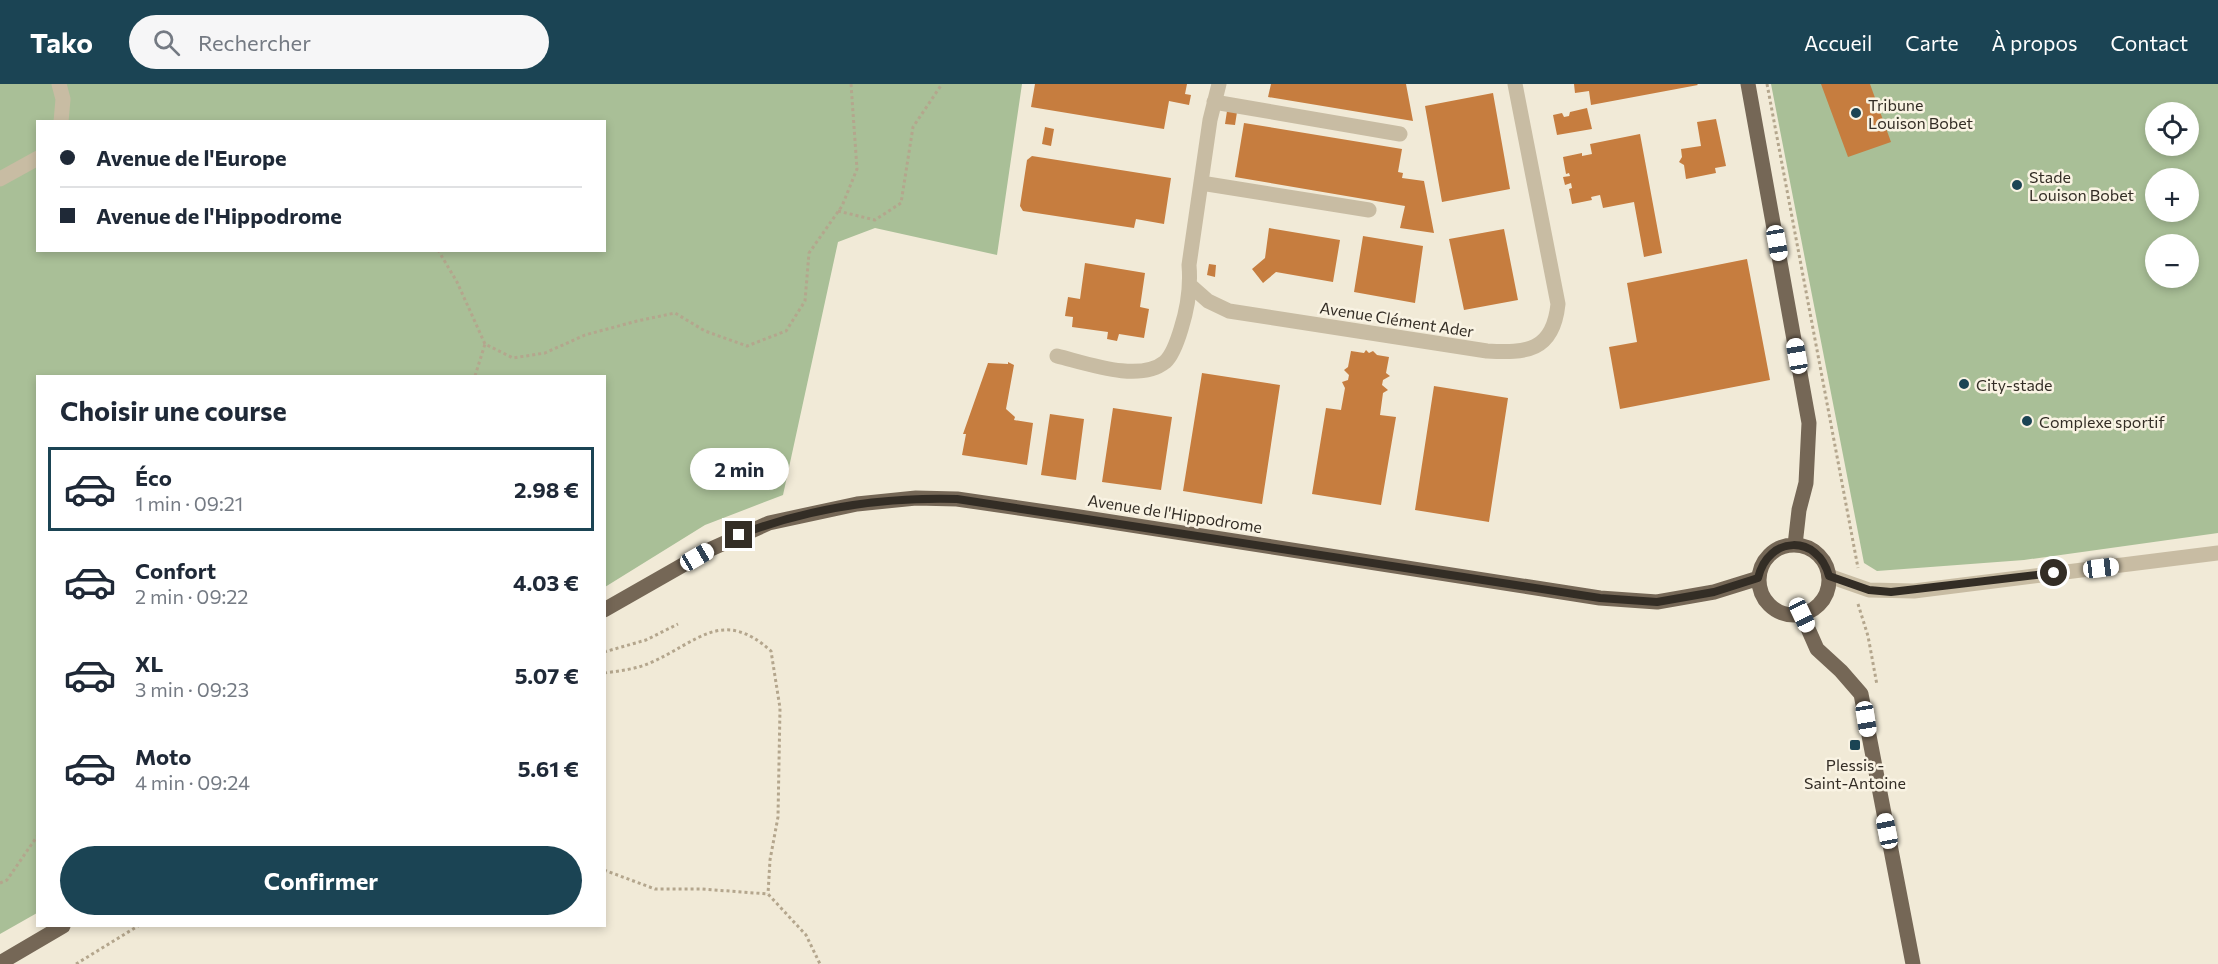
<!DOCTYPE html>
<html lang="fr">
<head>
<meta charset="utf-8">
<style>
	:root { --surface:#fff; --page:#f6f6f7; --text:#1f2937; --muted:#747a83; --line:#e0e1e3; --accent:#1b4454 }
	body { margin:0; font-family:Commissioner,sans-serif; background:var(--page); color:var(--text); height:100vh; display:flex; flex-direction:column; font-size:22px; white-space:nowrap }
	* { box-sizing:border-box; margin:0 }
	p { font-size:20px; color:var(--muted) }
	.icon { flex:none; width:33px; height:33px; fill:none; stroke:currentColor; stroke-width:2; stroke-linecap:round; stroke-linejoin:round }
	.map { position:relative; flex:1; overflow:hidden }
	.sheet { position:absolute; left:36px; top:291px; width:570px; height:552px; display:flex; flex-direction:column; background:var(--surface); border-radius:0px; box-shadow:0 3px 9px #0003 }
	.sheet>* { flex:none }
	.top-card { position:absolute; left:36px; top:36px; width:570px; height:132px; border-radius:0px; box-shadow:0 3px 9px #0003; display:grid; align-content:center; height:132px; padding:0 24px; background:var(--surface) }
	.fabs { position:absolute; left:2145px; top:18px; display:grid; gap:12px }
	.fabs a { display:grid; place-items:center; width:54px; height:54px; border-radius:50%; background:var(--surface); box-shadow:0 3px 9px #0003; font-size:30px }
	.end { position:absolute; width:27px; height:27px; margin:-14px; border:8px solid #332d25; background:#fff; box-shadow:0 0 0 3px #fff }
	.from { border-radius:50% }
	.bubble { position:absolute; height:42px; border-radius:21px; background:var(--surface); box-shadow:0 3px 9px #0003; font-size:20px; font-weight:700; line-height:42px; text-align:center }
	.car { position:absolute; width:18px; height:36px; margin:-18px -9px; border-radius:8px; box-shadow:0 0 4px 2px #0007; background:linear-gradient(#fff 24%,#345 0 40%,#fff 0 76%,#345 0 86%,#fff 0) }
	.top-card b { display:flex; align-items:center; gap:21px; height:57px; font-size:22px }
	.top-card b+b { border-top:2px solid var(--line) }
	.top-card i { width:15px; height:15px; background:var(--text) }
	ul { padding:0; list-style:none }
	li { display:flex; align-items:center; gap:18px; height:84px; margin:0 12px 9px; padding:0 12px; border:3px solid transparent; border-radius:0px }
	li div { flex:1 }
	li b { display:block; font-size:22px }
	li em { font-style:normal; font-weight:700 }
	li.selected { border-color:var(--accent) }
	li>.icon { width:54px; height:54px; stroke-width:1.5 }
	h2 { padding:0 24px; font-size:27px; line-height:72px }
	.action { display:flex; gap:12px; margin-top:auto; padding:12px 24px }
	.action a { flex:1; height:69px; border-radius:36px; background:var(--accent); color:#fff; font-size:24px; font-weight:700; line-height:69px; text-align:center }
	header { display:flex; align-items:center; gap:36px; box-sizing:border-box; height:84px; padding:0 30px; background:var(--accent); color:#fff }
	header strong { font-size:28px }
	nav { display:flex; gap:33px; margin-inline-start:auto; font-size:21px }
	.search { width:420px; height:54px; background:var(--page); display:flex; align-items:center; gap:15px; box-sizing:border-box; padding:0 21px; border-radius:33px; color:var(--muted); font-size:22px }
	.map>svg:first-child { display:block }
</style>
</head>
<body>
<header>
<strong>Tako</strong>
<div class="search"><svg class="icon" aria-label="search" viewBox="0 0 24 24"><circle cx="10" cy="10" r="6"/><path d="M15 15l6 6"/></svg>Rechercher</div>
<nav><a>Accueil</a><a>Carte</a><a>À propos</a><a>Contact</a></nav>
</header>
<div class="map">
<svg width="2218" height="880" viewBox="0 0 2218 880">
	<rect width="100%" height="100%" fill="#f1ead7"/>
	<path fill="#a9bf97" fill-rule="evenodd" d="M0 0H1022L997 171 875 144 838 158 783 411 705 441 605 503 604 292H38L37 829 0 850ZM38 38H604V166H38Z
		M1771 0H2218V449L2024 476 1877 487 1864 479ZM2156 28H2188V62H2156ZM2156 94H2188V128H2156ZM2156 160H2188V194H2156Z"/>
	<path fill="#c67d3f" d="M1035 0H1187L1185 10 1191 11 1189 21 1169 17 1164 45 1031 23Z
		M1271 0H1406L1413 37 1268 13Z
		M1574 0H1697L1698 1 1591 21 1589 7 1575 9Z
		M1821 0H1870L1891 58 1848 73Z
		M1493 9 1510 105 1442 118 1425 22Z
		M1587 24 1592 45 1557 51 1553 31 1562 29 1564 33 1569 32 1570 28Z
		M1227 27 1237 28 1235 41 1225 40Z
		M1716 35 1726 82 1715 84 1716 89 1686 95 1684 81 1679 78 1682 73 1681 65 1701 62 1697 38Z
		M1244 39 1402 65 1398 88 1403 89 1402 94 1424 97 1434 149 1400 144 1405 122 1235 93Z
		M1045 43 1054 45 1051 62 1042 60Z
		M1640 50 1662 169 1644 173 1634 118 1603 124 1600 111 1591 113 1592 116 1572 120 1569 105 1572 104 1571 99 1565 101 1563 93 1570 92 1569 89 1566 90 1563 73 1582 69V72L1592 70 1590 60Z
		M1032 72 1171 94 1164 140 1136 135 1134 144 1023 127 1020 122 1027 76Z
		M1269 144 1340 156 1333 198 1276 188 1263 199 1252 185 1265 174Z
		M1504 145 1518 216 1464 226 1449 155Z
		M1363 152 1423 162 1415 219 1354 208Z
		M1747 175 1770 296 1620 325 1609 263 1637 258 1627 199Z
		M1085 179 1145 189 1140 223 1149 225 1144 254 1119 250 1117 257 1107 255 1108 248 1072 243 1073 233 1065 232 1068 213 1080 215Z
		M1209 180 1216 181 1215 193 1207 191Z
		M1366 266 1369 269 1373 267 1377 271 1389 273 1386 289 1390 292 1383 296 1382 301 1388 306 1383 309 1380 331 1396 333 1381 421 1312 410 1326 324 1341 326 1345 304 1342 298 1348 296 1349 291 1344 286 1348 283 1351 267 1364 269Z
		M1008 278 1014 281 1006 325 1015 333 1014 336 1033 339 1027 381 962 371 966 350H963L988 279 1008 280Z
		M1202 289 1280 301 1262 420 1183 407Z
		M1434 302 1508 314 1489 438 1415 426Z
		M1113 324 1172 333 1161 406 1102 398Z
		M1050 330 1084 335 1076 396 1041 391Z"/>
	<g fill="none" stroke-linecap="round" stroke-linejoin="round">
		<path stroke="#b4a68d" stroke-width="3" stroke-dasharray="3 3" stroke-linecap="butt" d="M1767 0 1858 484
			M838 127 875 136 901 119 913 43 942 0
			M438 166 457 198 485 260 513 274 545 269 585 251 637 237 675 229 705 247 747 262 786 247 805 217 809 169 842 122 857 85 851 0
			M475 292 485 260
			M1858 520 1868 552 1877 601
			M604 568 646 556 678 540
			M604 589C620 587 636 585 650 579 698 558 722 523 771 567L780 624 778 733 770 776 768 810
			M604 786 655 805H702L768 810 806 851 820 880
			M0 799 7 796 38 751
			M76 880 138 842"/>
		<path stroke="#c8bca3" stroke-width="15" d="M59 0 63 15 61 38
			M1214 18 1400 50
			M0 95 38 74
			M1201 99 1369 126
			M1191 202 1208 217 1229 227 1487 267C1526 269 1553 268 1558 220L1515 0
			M1057 272C1086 279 1139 299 1165 278 1173 271 1178 255 1181 245 1188 223 1191 204 1189 181L1210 36 1219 0
			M1829 492 1869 506 1914 507 2218 469"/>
		<path stroke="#756756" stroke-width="15" d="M1748 0 1809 339 1806 399 1799 426 1795 461
			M1759 496a35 35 0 1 1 70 0a35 35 0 1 1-70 0Z
			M604 526 711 465 769 439 857 420 916 414 957 415 1073 432 1600 514 1657 518 1714 508 1759 494
			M1802 531 1817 565 1841 587 1861 610 1913 880
			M0 879 63 842"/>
	</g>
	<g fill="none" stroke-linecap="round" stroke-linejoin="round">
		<path stroke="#332d25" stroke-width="8" d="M739 451C809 424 883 413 957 415L1600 514 1657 518 1714 508 1758 494C1768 451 1818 450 1829 492L1869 506 1891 508 2054 489"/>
	</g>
	<g fill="#1b4454" stroke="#f9f3e3" stroke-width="2">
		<circle cx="1856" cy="29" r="6"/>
		<circle cx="2017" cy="101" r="6"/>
		<circle cx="1964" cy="300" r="6"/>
		<circle cx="2027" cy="337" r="6"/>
		<rect x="1849" y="655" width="12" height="12" rx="3"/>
	</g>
	<g text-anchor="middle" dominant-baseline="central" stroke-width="5" stroke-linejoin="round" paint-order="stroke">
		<g font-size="16" fill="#332d25" stroke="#f9f3e3" text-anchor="start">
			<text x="1868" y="20">Tribune<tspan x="1868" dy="18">Louison Bobet</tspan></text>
			<text x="2029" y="92">Stade<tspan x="2029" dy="18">Louison Bobet</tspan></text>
			<text x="1976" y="300">City-stade</text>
			<text x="2039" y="337">Complexe sportif</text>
			<text x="1855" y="680" text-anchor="middle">Plessis -<tspan x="1855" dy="18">Saint-Antoine</tspan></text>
		</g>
		<g font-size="16" fill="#332d25" stroke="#f9f3e3">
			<text transform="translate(1397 235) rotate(9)">Avenue Clément Ader</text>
			<text transform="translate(1175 429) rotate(9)">Avenue de l'Hippodrome</text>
		</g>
	</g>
</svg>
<div class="fabs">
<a><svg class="icon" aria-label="locate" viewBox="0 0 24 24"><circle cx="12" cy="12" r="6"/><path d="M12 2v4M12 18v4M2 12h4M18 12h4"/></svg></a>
<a>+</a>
<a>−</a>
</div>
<i class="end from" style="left:2054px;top:489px"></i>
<i class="end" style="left:739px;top:451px"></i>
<div class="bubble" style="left:690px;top:364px;width:99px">2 min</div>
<i class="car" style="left:1777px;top:159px;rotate:170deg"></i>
<i class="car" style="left:1797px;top:272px;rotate:350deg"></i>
<i class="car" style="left:697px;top:473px;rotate:60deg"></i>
<i class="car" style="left:2101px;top:484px;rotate:83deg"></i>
<i class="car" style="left:1802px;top:531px;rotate:155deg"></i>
<i class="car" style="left:1866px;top:635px;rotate:171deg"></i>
<i class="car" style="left:1887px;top:747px;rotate:349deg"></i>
<div class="top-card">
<b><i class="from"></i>Avenue de l'Europe</b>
<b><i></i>Avenue de l'Hippodrome</b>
</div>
<section class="sheet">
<h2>Choisir une course</h2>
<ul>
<li class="selected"><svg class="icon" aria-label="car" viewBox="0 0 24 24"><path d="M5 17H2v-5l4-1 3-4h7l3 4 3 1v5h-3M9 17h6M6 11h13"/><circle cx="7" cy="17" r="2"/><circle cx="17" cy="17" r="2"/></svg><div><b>Éco</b><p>1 min · 09:21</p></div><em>2.98 €</em></li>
<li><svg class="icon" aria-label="car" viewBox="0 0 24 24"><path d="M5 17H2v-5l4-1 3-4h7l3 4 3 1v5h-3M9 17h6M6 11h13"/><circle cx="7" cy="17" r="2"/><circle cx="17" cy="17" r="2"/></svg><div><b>Confort</b><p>2 min · 09:22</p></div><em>4.03 €</em></li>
<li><svg class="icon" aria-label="car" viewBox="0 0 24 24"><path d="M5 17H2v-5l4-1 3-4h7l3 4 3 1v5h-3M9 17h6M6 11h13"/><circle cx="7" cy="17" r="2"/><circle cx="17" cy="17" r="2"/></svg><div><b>XL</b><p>3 min · 09:23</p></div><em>5.07 €</em></li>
<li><svg class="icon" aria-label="car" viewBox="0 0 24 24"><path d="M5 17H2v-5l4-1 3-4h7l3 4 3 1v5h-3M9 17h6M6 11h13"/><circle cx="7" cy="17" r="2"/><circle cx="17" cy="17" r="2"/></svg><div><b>Moto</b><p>4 min · 09:24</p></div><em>5.61 €</em></li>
</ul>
<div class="action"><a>Confirmer</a></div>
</section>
</div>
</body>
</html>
